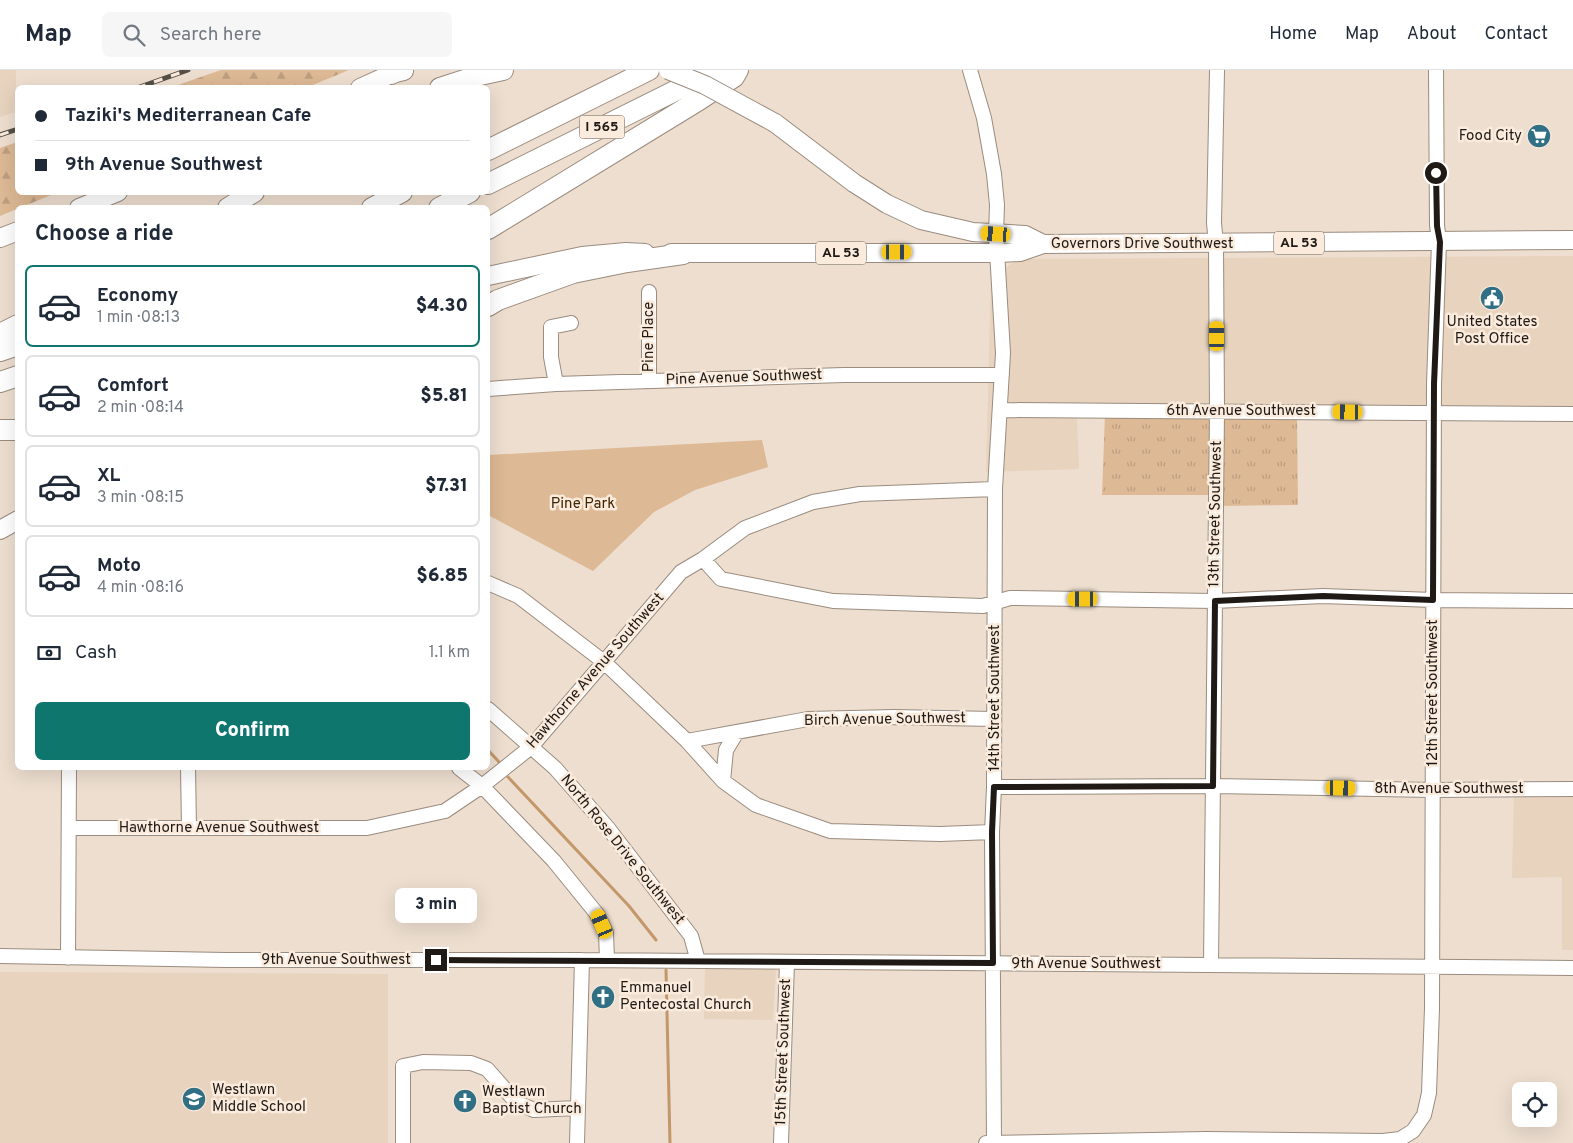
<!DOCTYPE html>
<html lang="en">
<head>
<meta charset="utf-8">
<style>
	:root { --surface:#fff; --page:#f6f6f7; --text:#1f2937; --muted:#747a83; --line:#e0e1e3; --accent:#0f766e }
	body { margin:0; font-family:Overpass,sans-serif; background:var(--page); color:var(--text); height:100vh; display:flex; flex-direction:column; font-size:19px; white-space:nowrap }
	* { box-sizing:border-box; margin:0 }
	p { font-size:16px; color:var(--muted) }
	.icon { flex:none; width:28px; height:28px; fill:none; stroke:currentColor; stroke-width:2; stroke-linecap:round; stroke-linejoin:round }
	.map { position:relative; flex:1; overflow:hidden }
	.details { position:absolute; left:15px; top:135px; width:475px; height:565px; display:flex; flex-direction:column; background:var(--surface); border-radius:8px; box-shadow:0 5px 20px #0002 }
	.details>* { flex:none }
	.hud { position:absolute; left:15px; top:15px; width:475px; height:110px; border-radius:8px; box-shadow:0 5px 20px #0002; display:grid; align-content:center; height:110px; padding:0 20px; background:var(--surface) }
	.buttons { position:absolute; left:1512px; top:1012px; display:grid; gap:10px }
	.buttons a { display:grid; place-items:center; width:45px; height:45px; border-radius:8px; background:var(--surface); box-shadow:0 5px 20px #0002; font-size:25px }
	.end { position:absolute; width:22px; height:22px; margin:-11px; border:6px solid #1f1a15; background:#fff; box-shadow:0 0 0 2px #fff }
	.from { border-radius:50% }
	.bubble { position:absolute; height:35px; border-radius:8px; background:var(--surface); box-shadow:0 5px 20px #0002; font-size:16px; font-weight:800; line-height:35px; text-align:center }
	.car { position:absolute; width:15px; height:30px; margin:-15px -8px; border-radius:6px; box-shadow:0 0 4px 1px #0007; background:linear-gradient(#f5c518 24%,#345 0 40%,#f5c518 0 76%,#345 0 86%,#f5c518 0) }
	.hud b { display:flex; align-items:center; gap:18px; height:48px; font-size:19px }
	.hud b+b { border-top:1px solid var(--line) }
	.hud i { width:12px; height:12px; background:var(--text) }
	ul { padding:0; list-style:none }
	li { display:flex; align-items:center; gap:15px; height:82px; margin:0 10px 8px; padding:0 10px; border:2px solid var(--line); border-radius:8px }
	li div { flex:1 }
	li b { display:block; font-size:19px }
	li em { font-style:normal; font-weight:800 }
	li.on { border-color:var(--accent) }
	li>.icon { width:45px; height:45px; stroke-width:1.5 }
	h2 { padding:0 20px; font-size:22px; line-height:60px }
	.pay { display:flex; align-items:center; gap:12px; height:55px; padding:0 20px; font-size:19px }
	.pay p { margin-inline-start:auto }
	.cta { display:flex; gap:10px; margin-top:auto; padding:10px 20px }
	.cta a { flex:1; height:58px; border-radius:8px; background:var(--accent); color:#fff; font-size:20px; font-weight:800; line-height:58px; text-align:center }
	header { display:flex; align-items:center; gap:30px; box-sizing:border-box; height:70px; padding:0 25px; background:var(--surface); border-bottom:1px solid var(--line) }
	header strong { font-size:24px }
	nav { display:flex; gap:28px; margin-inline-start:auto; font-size:18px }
	.search { width:350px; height:45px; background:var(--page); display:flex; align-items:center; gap:12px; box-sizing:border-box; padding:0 18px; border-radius:8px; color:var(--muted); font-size:19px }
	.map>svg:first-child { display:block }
</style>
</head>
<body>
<header>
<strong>Map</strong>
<div class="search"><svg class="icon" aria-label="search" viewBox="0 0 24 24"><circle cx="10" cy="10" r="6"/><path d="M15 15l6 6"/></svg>Search here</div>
<nav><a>Home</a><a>Map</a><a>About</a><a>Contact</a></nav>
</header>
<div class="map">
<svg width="1573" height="1073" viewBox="0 0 1573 1073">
	<defs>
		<pattern id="grass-tufts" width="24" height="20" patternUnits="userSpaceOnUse" patternTransform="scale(1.25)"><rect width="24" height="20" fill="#ddb995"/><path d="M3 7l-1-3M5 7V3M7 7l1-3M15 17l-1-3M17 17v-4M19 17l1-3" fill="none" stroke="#bd9e80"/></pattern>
		<pattern id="forest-firs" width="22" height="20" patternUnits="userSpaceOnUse" patternTransform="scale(1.25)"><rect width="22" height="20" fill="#ddb995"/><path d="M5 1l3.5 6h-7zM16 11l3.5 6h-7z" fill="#bd9e80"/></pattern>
	</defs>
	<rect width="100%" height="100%" fill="#eddecf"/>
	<path fill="#e7d3be" d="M0 0H16V42L0 47Z
		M1573 186V350L1077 346 1079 399 986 402 991 208 1018 189Z
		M1573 723V880H1562V807L1512 808 1514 725Z
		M776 898 773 950 704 949 705 899Z
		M0 902 388 904V1073H0Z"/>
	<path fill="url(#grass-tufts)" d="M1105 345 1297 347 1298 435 1215 436V425H1102Z"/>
	<path fill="url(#forest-firs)" d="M221 0H349L308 17H172Z
		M17 72 18 122 56 123 0 146V78Z"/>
	<path fill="#ddb995" d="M762 370 768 397 695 420 654 442 593 501 488 445V385Z"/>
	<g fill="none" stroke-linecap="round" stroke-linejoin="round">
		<path stroke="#c39769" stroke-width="3" d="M488 680 499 692
			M508 707 629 836 656 870
			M666 900 670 1073"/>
		<g stroke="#9a8c7f" stroke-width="16">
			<path id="minor" d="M970 0 984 48 994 104 997 135 996 164 1003 283 995 419 994 717 992 762 994 1073
				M649 311V222
				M556 314 551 287V257L571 253
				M488 319 556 314 844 305H1002
				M1000 340 1573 344
				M703 489 721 509 833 531 983 536 1010 528 1215 531 1323 526 1433 530 1573 531
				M488 513 518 526 604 592 687 671 723 711 756 735 830 761 940 764 992 762
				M488 639 555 698 608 758 691 866 698 891
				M687 671 808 649 894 647 994 649
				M188 698 189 758
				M459 698 482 716 554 791 597 844 606 863 607 890
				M723 711 726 680 737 662
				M994 717 1213 716 1433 720 1573 719
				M70 758H367L445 741 482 716 531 677 681 502 703 489 745 458 813 432 860 424 995 419
				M0 886 226 890H582L1573 898
				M68 888 69 698
				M1211 894 1217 341 1216 174 1214 153 1217 0
				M403 1073V996L423 992 471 993 487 999 517 1033 534 1040 577 1038
				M577 1073 582 890
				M781 1073 787 892
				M986 1073 1206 1069 1383 1071 1400 1069 1413 1061 1424 1045 1429 1023 1432 938 1434 314 1439 172 1437 155 1436 0"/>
		</g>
		<g stroke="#9a8c7f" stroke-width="20">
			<path id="major" d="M360 18 391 4 404 1
				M775 53 854 113 887 134 921 150 973 162 1025 165 1043 174
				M79 138 118 122
				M0 168 18 161
				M671 183H999L1020 182 1043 174 1573 170
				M488 206 582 186 626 182 645 183
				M0 460 18 450"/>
		</g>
		<g stroke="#9a8c7f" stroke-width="22">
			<path id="highway" d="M391 4 399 0
				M440 18 480 5 503 0
				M488 80 649 0
				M488 114 717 0
				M228 138 254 122
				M372 138 402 122
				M439 138 470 122
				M488 159 699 30 734 7 738 0
				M488 236 498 230 573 203 627 192 683 184
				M0 264 18 255
				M0 281 18 275
				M0 312 18 306
				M0 360H18"/>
		</g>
		<use href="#minor" stroke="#fff" stroke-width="14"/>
		<use href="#major" stroke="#fff" stroke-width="18"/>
		<use href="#highway" stroke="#fff" stroke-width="20"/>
		<g stroke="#564f47" stroke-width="5">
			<path id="rail" d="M137 18 188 0
				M0 65 18 59"/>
		</g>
		<use href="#rail" stroke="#faebdc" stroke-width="3" stroke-dasharray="9" stroke-linecap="butt"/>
		<g stroke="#9a8c7f" stroke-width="20" stroke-linecap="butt">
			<path id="major-bridge" d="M668 0 705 15 775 53"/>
		</g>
		<use href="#major-bridge" stroke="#fff" stroke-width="18"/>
	</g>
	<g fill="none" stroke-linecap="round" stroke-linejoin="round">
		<path stroke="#1f1a15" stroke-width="6" d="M436 890 993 893 992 762 994 717 1213 716 1215 531 1323 526 1433 530 1434 314 1440 172 1437 156 1436 103"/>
	</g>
	<defs>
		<g id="supermarket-disc" transform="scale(1.25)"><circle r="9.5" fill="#316f85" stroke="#faebdc"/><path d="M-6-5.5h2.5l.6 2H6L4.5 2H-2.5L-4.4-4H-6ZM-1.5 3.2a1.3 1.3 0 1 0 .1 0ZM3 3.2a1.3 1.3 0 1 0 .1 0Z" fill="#fff"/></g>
		<g id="civic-disc" transform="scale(1.25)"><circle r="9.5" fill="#316f85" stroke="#faebdc"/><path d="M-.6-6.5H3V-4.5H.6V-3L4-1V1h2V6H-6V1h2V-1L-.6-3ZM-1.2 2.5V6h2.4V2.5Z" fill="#fff"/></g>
		<g id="church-disc" transform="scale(1.25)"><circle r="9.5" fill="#316f85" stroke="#faebdc"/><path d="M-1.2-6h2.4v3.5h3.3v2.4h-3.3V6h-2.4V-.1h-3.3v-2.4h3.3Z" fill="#fff"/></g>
		<g id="school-disc" transform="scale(1.25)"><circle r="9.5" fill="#316f85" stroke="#faebdc"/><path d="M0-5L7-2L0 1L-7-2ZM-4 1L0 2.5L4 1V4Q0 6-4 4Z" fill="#fff"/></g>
	</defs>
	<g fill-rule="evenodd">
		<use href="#supermarket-disc" x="1539" y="66"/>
		<use href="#civic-disc" x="1492" y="228"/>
		<use href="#church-disc" x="603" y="927"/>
		<use href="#school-disc" x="194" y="1029"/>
		<use href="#church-disc" x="465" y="1031"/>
	</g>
	<g text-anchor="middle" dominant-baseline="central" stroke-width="5" stroke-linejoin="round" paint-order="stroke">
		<g fill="#faebdc" stroke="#615951" stroke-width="1">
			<rect x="579.5" y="45.5" width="45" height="23" rx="4"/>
			<rect x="1274" y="161.5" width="50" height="23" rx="4"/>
			<rect x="816" y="171.5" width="50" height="23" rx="4"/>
		</g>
		<g font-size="14" font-weight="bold" fill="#1f1a15">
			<text x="602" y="57">I 565</text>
			<text x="1299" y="173">AL 53</text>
			<text x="841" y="183">AL 53</text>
		</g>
		<g font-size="15" fill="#1f1a15" stroke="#faebdc" text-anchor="start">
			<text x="1522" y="66" text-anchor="end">Food City</text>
			<text x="1492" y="252" text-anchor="middle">United States<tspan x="1492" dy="17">Post Office</tspan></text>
			<text x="620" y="918">Emmanuel<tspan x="620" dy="17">Pentecostal Church</tspan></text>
			<text x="212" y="1020">Westlawn<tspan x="212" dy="17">Middle School</tspan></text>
			<text x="482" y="1022">Westlawn<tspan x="482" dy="17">Baptist Church</tspan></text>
		</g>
		<g font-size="15" fill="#1f1a15" stroke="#faebdc">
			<text x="1142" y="174">Governors Drive Southwest</text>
			<text transform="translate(649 267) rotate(-90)">Pine Place</text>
			<text transform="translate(744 308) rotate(-2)">Pine Avenue Southwest</text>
			<text x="1241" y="341">6th Avenue Southwest</text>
			<text transform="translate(1216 444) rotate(-89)">13th Street Southwest</text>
			<text transform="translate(596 601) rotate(-49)">Hawthorne Avenue Southwest</text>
			<text transform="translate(1433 623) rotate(-90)">12th Street Southwest</text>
			<text transform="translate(995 628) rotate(-90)">14th Street Southwest</text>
			<text transform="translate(885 650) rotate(-1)">Birch Avenue Southwest</text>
			<text x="1449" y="719">8th Avenue Southwest</text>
			<text x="219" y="758">Hawthorne Avenue Southwest</text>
			<text transform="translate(622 780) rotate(51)">North Rose Drive Southwest</text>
			<text x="336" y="890">9th Avenue Southwest</text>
			<text x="1086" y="894">9th Avenue Southwest</text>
			<text transform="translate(784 982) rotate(-88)">15th Street Southwest</text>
		</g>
		<g font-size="15" fill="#402300" stroke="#faebdc">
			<text x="583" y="434">Pine Park</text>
		</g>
	</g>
</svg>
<div class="buttons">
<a><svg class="icon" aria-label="locate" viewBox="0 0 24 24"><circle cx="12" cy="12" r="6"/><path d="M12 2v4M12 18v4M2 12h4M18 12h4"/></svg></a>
</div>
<i class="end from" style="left:1436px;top:103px"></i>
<i class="end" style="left:436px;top:890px"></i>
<div class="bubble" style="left:395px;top:818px;width:82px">3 min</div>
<i class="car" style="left:996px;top:164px;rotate:274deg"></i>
<i class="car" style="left:897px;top:182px;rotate:90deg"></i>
<i class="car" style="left:1217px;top:266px;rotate:0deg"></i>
<i class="car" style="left:1348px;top:342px;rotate:271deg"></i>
<i class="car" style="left:1083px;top:529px;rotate:270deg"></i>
<i class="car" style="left:1341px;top:718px;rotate:91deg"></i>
<i class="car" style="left:602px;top:854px;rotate:337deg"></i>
<div class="hud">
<b><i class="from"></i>Taziki's Mediterranean Cafe</b>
<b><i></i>9th Avenue Southwest</b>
</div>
<section class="details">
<h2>Choose a ride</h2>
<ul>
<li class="on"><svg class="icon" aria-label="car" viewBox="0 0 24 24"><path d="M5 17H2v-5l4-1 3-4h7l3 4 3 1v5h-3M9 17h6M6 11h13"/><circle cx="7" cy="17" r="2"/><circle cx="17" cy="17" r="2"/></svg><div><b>Economy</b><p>1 min · 08:13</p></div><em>$4.30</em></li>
<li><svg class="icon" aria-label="car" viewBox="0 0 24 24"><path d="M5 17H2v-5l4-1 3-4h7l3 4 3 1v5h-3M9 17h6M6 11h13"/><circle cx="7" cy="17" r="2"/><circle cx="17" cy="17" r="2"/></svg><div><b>Comfort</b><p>2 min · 08:14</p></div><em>$5.81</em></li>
<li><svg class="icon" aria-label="car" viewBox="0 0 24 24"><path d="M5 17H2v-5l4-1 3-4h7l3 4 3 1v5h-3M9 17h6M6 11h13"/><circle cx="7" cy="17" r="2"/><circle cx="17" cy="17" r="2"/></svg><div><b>XL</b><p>3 min · 08:15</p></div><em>$7.31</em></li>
<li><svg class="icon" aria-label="car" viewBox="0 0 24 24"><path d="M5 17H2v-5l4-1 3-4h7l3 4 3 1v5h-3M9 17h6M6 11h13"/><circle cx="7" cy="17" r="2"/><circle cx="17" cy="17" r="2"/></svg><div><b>Moto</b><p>4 min · 08:16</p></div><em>$6.85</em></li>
</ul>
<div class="pay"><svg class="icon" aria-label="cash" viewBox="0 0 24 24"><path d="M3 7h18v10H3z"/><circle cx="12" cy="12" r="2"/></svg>Cash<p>1.1 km</p></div>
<div class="cta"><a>Confirm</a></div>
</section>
</div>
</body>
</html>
